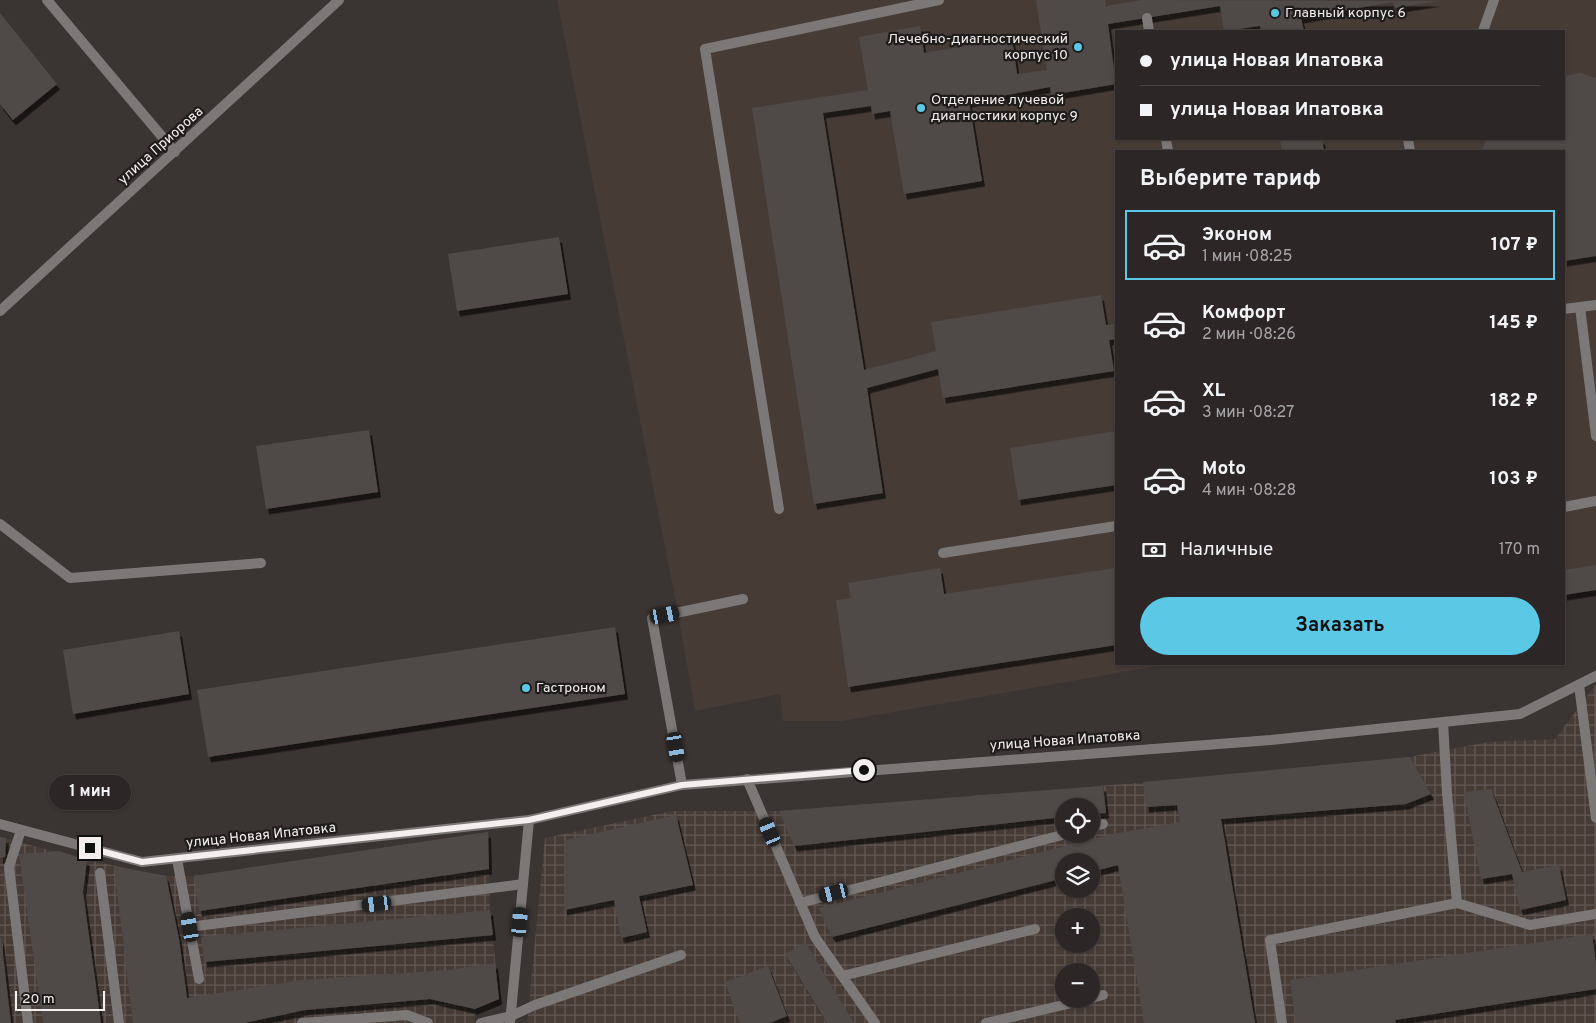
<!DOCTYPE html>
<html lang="ru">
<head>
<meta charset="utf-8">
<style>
	:root { --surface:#2c2726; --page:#383332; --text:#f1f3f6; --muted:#a6a5a7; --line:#484443; --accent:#5bc8e6 }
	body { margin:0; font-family:Overpass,sans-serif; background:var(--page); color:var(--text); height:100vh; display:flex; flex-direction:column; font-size:19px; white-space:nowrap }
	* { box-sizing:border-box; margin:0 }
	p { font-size:16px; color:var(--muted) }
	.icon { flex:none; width:28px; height:28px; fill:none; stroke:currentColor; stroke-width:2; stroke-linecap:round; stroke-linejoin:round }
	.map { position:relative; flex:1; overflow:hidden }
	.details { position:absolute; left:1115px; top:150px; width:450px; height:515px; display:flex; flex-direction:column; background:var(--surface); border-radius:0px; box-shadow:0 1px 4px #0004,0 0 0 1px var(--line) }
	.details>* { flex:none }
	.hud { position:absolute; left:1115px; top:30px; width:450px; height:110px; border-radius:0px; box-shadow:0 1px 4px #0004,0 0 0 1px var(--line); display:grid; align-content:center; height:110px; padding:0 25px; background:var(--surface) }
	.fabs { position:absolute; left:1055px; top:798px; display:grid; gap:10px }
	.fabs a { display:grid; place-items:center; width:45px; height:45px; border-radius:50%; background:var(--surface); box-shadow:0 1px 4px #0004,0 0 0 1px var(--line); font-size:25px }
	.scale { position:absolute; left:15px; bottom:12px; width:90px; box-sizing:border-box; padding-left:5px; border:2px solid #f3efee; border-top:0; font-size:14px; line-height:18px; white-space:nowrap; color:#f3efee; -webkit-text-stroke:4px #1f1c1c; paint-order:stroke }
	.end { position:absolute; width:22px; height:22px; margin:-11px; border:6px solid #f3efee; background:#111; box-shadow:0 0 0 2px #111 }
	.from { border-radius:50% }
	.bubble { position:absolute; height:35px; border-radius:18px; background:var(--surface); box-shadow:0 1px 4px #0004,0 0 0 1px var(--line); font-size:16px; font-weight:700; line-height:35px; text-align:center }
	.car { position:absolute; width:15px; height:30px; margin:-15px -8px; border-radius:6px; box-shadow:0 0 4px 1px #0007; background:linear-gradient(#222 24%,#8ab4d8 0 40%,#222 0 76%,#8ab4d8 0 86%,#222 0) }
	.hud b { display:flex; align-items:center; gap:18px; height:48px; font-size:19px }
	.hud b+b { border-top:1px solid var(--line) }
	.hud i { width:12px; height:12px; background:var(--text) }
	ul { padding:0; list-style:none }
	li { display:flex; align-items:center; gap:15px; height:70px; margin:0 10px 8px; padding:0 15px; border:2px solid transparent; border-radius:0px }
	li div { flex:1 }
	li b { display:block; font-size:19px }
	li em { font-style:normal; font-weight:700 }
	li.current { border-color:var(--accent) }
	li>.icon { width:45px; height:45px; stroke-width:1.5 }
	h2 { padding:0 25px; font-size:22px; line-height:60px }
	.pay { display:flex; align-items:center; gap:12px; height:55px; padding:0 25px; font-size:19px }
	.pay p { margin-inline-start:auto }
	.primary-button { display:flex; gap:10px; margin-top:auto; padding:10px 25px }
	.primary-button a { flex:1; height:58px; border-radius:30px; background:var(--accent); color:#111; font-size:20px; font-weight:700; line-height:58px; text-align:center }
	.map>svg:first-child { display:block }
</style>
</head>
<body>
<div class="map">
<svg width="1596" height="1023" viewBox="0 0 1596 1023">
	<defs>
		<pattern id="industrial-grid" width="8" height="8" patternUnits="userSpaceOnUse" patternTransform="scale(1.25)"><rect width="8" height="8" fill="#473b36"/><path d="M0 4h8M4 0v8" fill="none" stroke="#625853"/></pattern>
		<filter id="shadow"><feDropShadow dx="3" dy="5.5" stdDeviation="0" flood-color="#0009"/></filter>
	</defs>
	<rect width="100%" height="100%" fill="#3a3432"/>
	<path fill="#473b36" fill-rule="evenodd" d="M557 0H1596V590L1564 595V151H1116V664H1170L842 721H783L780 694 695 711 678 613ZM1116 31H1564V139H1116Z"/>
	<path fill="url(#industrial-grid)" fill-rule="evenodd" d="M1596 684V1023H527L545 838 672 811H779L1174 780 1409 757 1488 742 1555 739ZM1064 806H1091V834H1064ZM1064 861H1091V889H1064ZM1064 916H1091V944H1064ZM1064 971H1091V999H1064Z
		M488 832 490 910 499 999 475 1009 474 1023H0V837L87 860 166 876H194Z"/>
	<path fill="#504947" filter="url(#shadow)" d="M1036 0H1105L1106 6 1142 0 1438 1 1395 8 1393 2 1301 18 1304 31H1261L1260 26 1224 31 1220 6 1108 24 1116 84 1051 95 1050 87 969 102 982 181 904 194 890 111 872 114 871 106 823 113 864 370 936 351 931 322 1101 295 1106 325 1116 324V339L1109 340 1114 371 943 398 938 369 867 388 883 493 814 504 752 108 868 90 859 37 920 26 924 53 1012 38 1017 74 1047 70Z
		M0 13 57 84 13 120 0 104Z
		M1580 73 1596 78V256L1564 261V151H1481L1487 139H1564V76Z
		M1280 139H1322L1324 151H1282Z
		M559 237 568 294 457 311 448 254Z
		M369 430 378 492 266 509 256 446Z
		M1116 431V485L1018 500 1010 448Z
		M1596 565V590L1564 595V570Z
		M940 568 944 594 1116 568V645L848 687 836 600 851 598 848 583Z
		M615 627 625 694 208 757 197 690Z
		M179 631 189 694 73 714 63 650Z
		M1410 757 1431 794 1406 804 1221 819 1255 1023H1144L1118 865 1091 872V861H1064V878L832 937 819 908 1113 834 1180 822 1177 805 1146 807 1143 782Z
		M1103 786 1106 813 1091 814V806H1064V817L794 846 779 811Z
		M1491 789 1522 872 1559 865 1566 900 1520 910 1512 874 1481 879 1464 792Z
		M676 815 693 885 639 896 647 932 621 938 614 900 564 910 565 840Z
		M488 832 489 869 199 911 194 876Z
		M0 837 6 838 5 857 0 858Z
		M59 851 87 860 83 892 101 1023H43L19 854Z
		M114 866 166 876 179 939 187 998 301 980 449 970 495 963 499 999 475 1009 430 999 305 1010 244 1023H133Z
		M490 910 493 935 204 962 201 937Z
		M1592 934 1596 964V989L1395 1020 1396 1023H1296L1290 980Z
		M0 938H1L11 1023H0Z
		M805 942 854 1023H827L785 954Z
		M768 966 787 1016 770 1023H740L725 982Z"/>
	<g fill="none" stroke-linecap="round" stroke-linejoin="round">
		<path stroke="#7b7877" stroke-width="10" d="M47 0 175 152
			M1147 18 1149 31
			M1483 31 1494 0
			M1166 139 1168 151
			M1408 139 1410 151
			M1580 307 1596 305
			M1564 309 1580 307 1596 436
			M1564 507 1596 501
			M779 509 705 49 939 0
			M0 524 70 578 261 563
			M943 553 1116 526
			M1579 685 1596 818
			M1443 722 1447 793 1457 903
			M747 779 815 937 875 1023
			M682 785 652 618 743 599
			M1091 827 1103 824
			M21 830 9 867 28 1023
			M177 859 199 979
			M100 873 119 1023
			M800 903 1066 834
			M189 927 523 884
			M842 976 1035 929
			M1091 998 1103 995
			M302 1023 407 1015 428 1023
			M481 1023 511 1016 535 1005 681 955
			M986 1023 1089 999
			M1282 1023 1270 940 1457 903 1530 925 1596 914"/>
		<path stroke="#7b7877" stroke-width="10" d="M0 824 142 862 529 820 682 785 1271 740 1520 714 1596 676
			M510 1023 529 820"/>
		<path stroke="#7b7877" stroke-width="10" d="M0 311 339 0"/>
	</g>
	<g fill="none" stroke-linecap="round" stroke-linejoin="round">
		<path stroke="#f3efee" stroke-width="6" d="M90 848 142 862 529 820 682 785 864 770"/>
	</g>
	<g fill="#5bc8e6" stroke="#1f1c1c" stroke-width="2">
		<circle cx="1275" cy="13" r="5"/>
		<circle cx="1078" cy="47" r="5"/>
		<circle cx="921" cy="108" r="5"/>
		<circle cx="526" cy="688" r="5"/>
	</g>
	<g text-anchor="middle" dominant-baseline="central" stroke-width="4.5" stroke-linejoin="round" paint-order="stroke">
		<g font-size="14" fill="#f3efee" stroke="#1f1c1c" text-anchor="start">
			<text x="1285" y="13">Главный корпус 6</text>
			<text x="1068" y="39" text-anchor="end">Лечебно-диагностический<tspan x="1068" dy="16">корпус 10</tspan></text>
			<text x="931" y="100">Отделение лучевой<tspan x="931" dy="16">диагностики корпус 9</tspan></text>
			<text x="536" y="688">Гастроном</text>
		</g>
		<g font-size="14" fill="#f3efee" stroke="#1f1c1c">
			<text transform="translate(161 146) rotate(-42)">улица Приорова</text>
			<text transform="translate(1065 741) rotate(-4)">улица Новая Ипатовка</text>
			<text transform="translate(261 836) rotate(-6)">улица Новая Ипатовка</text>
		</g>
	</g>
</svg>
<div class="fabs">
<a><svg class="icon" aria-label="locate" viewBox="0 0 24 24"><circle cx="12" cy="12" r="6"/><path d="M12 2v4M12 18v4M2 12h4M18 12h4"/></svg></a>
<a><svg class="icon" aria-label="layers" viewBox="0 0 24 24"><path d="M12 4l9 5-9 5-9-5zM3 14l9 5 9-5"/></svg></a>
<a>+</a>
<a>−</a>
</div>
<div class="scale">20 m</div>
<i class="end from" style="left:864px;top:770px"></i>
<i class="end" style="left:90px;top:848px"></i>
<div class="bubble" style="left:49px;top:775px;width:82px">1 мин</div>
<i class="car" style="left:665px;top:615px;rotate:79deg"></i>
<i class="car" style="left:676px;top:747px;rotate:170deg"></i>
<i class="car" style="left:770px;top:832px;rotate:337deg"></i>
<i class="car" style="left:834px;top:893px;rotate:256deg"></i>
<i class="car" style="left:377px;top:904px;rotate:263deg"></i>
<i class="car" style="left:520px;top:922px;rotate:5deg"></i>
<i class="car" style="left:190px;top:927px;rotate:350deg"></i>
<div class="hud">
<b><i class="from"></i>улица Новая Ипатовка</b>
<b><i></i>улица Новая Ипатовка</b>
</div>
<section class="details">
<h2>Выберите тариф</h2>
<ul>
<li class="current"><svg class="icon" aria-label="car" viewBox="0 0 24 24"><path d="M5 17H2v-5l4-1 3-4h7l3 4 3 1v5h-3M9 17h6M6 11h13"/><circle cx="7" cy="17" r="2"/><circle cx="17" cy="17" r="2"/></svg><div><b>Эконом</b><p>1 мин · 08:25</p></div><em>107 ₽</em></li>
<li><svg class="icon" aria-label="car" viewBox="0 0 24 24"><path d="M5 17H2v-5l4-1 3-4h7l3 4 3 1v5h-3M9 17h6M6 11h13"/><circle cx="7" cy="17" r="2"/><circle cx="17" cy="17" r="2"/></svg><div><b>Комфорт</b><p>2 мин · 08:26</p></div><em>145 ₽</em></li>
<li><svg class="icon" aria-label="car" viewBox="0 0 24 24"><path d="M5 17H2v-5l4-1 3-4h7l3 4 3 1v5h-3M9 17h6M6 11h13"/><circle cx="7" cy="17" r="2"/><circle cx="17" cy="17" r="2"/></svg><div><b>XL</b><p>3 мин · 08:27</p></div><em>182 ₽</em></li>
<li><svg class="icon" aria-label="car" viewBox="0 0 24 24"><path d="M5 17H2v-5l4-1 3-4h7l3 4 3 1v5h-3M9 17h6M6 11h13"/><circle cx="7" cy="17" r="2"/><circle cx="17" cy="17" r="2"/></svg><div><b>Moto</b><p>4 мин · 08:28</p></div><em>103 ₽</em></li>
</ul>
<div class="pay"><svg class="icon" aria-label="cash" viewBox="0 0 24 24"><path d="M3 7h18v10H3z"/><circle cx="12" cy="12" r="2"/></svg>Наличные<p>170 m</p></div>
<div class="primary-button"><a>Заказать</a></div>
</section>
</div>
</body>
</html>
